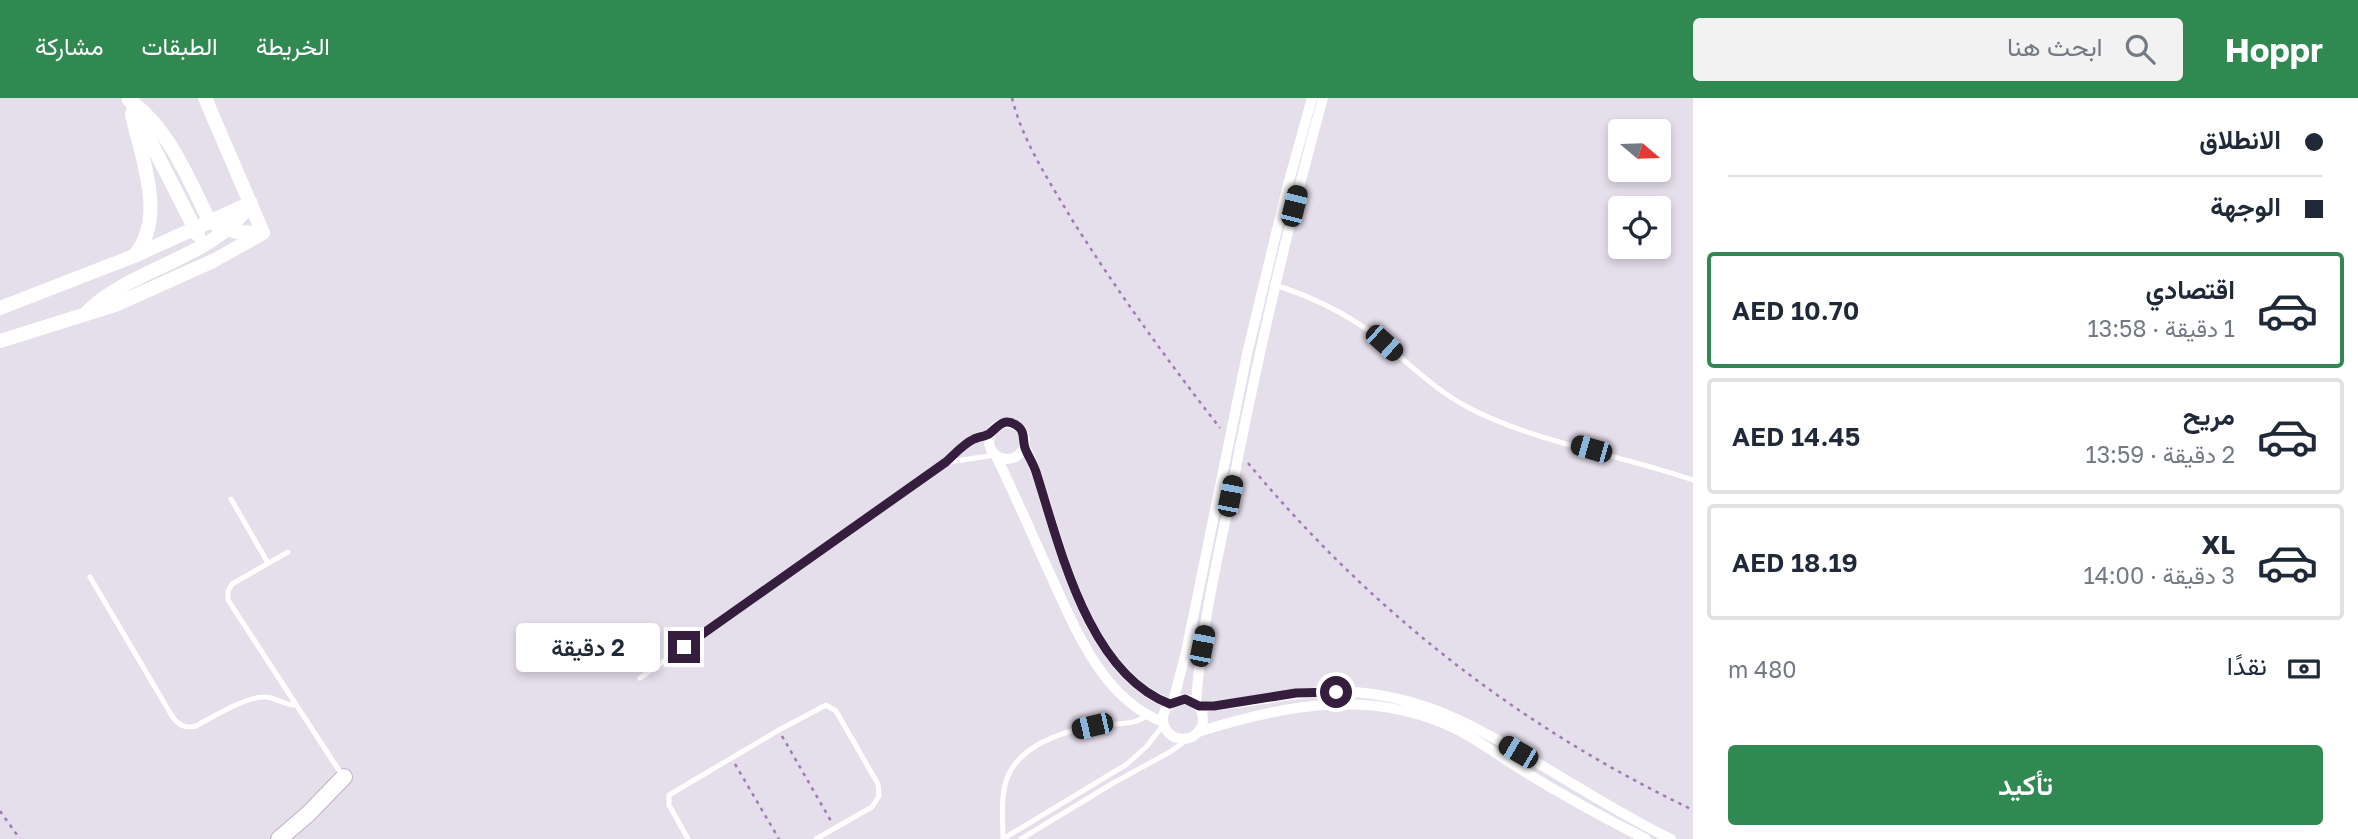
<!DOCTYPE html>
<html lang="ar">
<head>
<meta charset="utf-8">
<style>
	:root { --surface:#fff; --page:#f2f2f3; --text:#1f2937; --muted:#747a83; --line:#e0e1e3; --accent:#318952 }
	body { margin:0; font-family:"Golos Text",Vazirmatn,sans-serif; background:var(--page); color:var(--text); direction:rtl; height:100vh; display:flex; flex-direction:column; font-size:26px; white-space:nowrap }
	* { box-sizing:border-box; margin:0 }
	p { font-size:23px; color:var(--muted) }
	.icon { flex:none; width:38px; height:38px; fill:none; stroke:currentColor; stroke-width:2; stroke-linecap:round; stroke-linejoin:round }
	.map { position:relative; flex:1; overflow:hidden; direction:ltr }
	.details { display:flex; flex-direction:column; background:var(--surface); width:665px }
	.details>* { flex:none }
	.guide { display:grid; align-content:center; height:154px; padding:0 35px; background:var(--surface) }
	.needle { width:46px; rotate:109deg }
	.buttons { position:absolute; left:1608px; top:21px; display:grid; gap:14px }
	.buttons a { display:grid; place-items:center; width:63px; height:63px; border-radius:7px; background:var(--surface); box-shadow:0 4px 10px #0003; font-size:35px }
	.end { position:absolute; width:32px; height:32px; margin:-16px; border:9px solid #341d3d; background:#fff; box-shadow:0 0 0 4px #fff }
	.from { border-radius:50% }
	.bubble { position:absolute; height:49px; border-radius:7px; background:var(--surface); box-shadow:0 4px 10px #0003; font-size:23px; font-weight:600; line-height:49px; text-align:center; direction:rtl }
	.car { position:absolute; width:21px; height:42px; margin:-21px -10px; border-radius:9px; box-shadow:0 0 5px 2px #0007; background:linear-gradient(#222 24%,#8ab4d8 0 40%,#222 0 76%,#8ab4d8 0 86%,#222 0) }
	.guide b { display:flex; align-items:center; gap:24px; height:66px; font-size:26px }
	.guide b+b { border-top:2px solid var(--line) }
	.guide i { width:18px; height:18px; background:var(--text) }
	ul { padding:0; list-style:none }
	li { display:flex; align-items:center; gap:21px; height:116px; margin:0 14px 10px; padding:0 21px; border:4px solid var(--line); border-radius:7px }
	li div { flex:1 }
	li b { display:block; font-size:26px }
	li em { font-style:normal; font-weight:600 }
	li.current { border-color:var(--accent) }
	li>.icon { width:63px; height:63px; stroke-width:1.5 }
	.pay { display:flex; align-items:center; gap:18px; height:77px; padding:0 35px; font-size:26px }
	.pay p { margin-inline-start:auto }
	.action { display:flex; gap:14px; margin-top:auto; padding:14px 35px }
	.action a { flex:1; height:80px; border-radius:7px; background:var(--accent); color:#fff; font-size:28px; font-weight:600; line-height:80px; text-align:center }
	header { display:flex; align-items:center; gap:42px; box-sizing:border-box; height:98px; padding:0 35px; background:var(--accent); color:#fff }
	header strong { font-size:33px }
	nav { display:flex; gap:38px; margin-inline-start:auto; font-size:24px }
	.search { width:490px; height:63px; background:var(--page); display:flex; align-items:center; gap:18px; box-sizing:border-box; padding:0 24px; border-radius:7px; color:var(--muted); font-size:26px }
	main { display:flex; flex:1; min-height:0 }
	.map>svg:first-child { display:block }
</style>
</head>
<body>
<header>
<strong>Hoppr</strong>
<div class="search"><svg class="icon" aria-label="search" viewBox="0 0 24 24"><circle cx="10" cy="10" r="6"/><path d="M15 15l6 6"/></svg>ابحث هنا</div>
<nav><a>الخريطة</a><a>الطبقات</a><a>مشاركة</a></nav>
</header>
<main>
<section class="details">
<div class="guide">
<b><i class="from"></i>الانطلاق</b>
<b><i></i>الوجهة</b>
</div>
<ul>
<li class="current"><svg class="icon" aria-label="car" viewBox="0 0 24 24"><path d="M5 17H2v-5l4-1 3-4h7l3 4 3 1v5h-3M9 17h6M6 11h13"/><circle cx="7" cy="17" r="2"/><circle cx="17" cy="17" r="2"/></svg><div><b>اقتصادي</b><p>1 دقيقة · 13:58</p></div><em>AED 10.70</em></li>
<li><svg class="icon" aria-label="car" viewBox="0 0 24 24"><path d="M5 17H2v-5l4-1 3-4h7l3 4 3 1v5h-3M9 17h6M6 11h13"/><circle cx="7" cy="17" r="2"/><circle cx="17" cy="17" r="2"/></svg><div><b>مريح</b><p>2 دقيقة · 13:59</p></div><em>AED 14.45</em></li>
<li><svg class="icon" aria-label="car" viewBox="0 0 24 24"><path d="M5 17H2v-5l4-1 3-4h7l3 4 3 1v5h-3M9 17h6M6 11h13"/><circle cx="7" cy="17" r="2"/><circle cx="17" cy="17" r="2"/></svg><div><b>XL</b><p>3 دقيقة · 14:00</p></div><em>AED 18.19</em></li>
</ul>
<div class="pay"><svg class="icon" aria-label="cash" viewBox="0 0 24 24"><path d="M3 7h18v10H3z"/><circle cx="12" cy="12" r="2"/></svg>نقدًا<p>480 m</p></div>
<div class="action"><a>تأكيد</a></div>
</section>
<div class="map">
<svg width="1693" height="741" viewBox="0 0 1693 741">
	<rect width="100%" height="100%" fill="#e5deeb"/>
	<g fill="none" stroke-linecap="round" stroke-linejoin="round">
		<g stroke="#c2afcc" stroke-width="18">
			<path id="secondary" d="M279 741 308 716 344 679"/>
		</g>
		<path stroke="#a17ab3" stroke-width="2.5" stroke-dasharray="3.5 5" stroke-linecap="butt" d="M1012 0C1023 44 1048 81 1071 120 1117 193 1167 262 1220 330
			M1248 365C1372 514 1518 628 1693 712
			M782 638 831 723
			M735 666 779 741
			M0 713 20 741"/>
		<path stroke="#fff" stroke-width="5" d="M1275 187C1309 198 1341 212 1370 234 1404 260 1432 291 1471 311 1538 345 1621 357 1693 382
			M949 364 995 357
			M231 401 268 465
			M288 454 232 486 228 493V502L342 677
			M90 479 172 618C178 627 185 631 196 628 213 619 245 599 264 599 276 599 285 608 296 607
			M640 580 946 364 964 347 989 336
			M688 741 669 707V697L779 632 826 607 836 613 878 686 879 698 872 709 816 741
			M1003 741C1003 725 1001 708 1004 692 1010 649 1063 632 1101 627 1117 625 1134 628 1147 617
			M1003 741 1127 666 1147 648 1164 626
			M1021 741 1115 684 1170 654 1188 641"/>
		<path stroke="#fff" stroke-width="10" d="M989 343a18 18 0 1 1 36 0a18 18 0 1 1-36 0Z
			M1024 348C1036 368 1041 391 1048 413 1069 481 1098 578 1170 606
			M996 358C1013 393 1029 429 1045 465 1072 522 1099 600 1163 624
			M1163 621a20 20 0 1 1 40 0a20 20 0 1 1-40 0Z
			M1173 604 1186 554 1247 256 1287 90 1312 0
			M1196 606C1200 535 1217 464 1231 395 1257 262 1287 130 1323 0
			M1199 609C1253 606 1298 591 1353 594 1425 599 1475 628 1536 664 1580 690 1624 718 1671 741
			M1198 634C1278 609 1356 592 1438 623 1469 635 1496 656 1525 674 1564 698 1604 720 1646 741"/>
		<path stroke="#fff" stroke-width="14" d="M205 0 263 135
			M129 2C170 31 188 81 210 124L236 134 262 135
			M133 9 198 137
			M132 16C141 60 167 118 135 157
			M0 210 134 158 251 105
			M88 213C135 168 215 160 250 106
			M0 243 115 207 213 163 263 135"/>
		<use href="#secondary" stroke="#fff" stroke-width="16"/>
	</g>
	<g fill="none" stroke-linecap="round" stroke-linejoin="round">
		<path stroke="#341d3d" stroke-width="9" d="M684 549 946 364C955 356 963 346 974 341 978 339 986 338 989 336 998 329 1003 319 1016 327 1026 333 1022 341 1025 350 1028 358 1033 365 1036 374 1060 449 1088 575 1170 606L1185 601 1199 608H1214L1296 595 1336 594"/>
	</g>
</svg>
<div class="buttons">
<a><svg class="needle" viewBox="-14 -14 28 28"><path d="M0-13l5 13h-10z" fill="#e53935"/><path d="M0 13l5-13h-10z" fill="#747a83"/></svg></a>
<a><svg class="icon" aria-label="locate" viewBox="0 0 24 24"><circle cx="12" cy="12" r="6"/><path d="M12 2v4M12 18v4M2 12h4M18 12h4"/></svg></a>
</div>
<i class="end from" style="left:1336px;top:594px"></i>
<i class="end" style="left:684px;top:549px"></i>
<div class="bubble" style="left:516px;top:525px;width:144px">2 دقيقة</div>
<i class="car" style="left:1294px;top:108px;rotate:14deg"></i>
<i class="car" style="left:1384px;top:245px;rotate:132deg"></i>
<i class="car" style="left:1591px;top:351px;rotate:286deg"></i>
<i class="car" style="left:1230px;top:398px;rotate:11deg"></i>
<i class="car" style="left:1202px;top:548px;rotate:11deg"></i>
<i class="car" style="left:1092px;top:628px;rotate:257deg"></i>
<i class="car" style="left:1518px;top:654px;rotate:300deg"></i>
</div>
</main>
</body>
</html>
